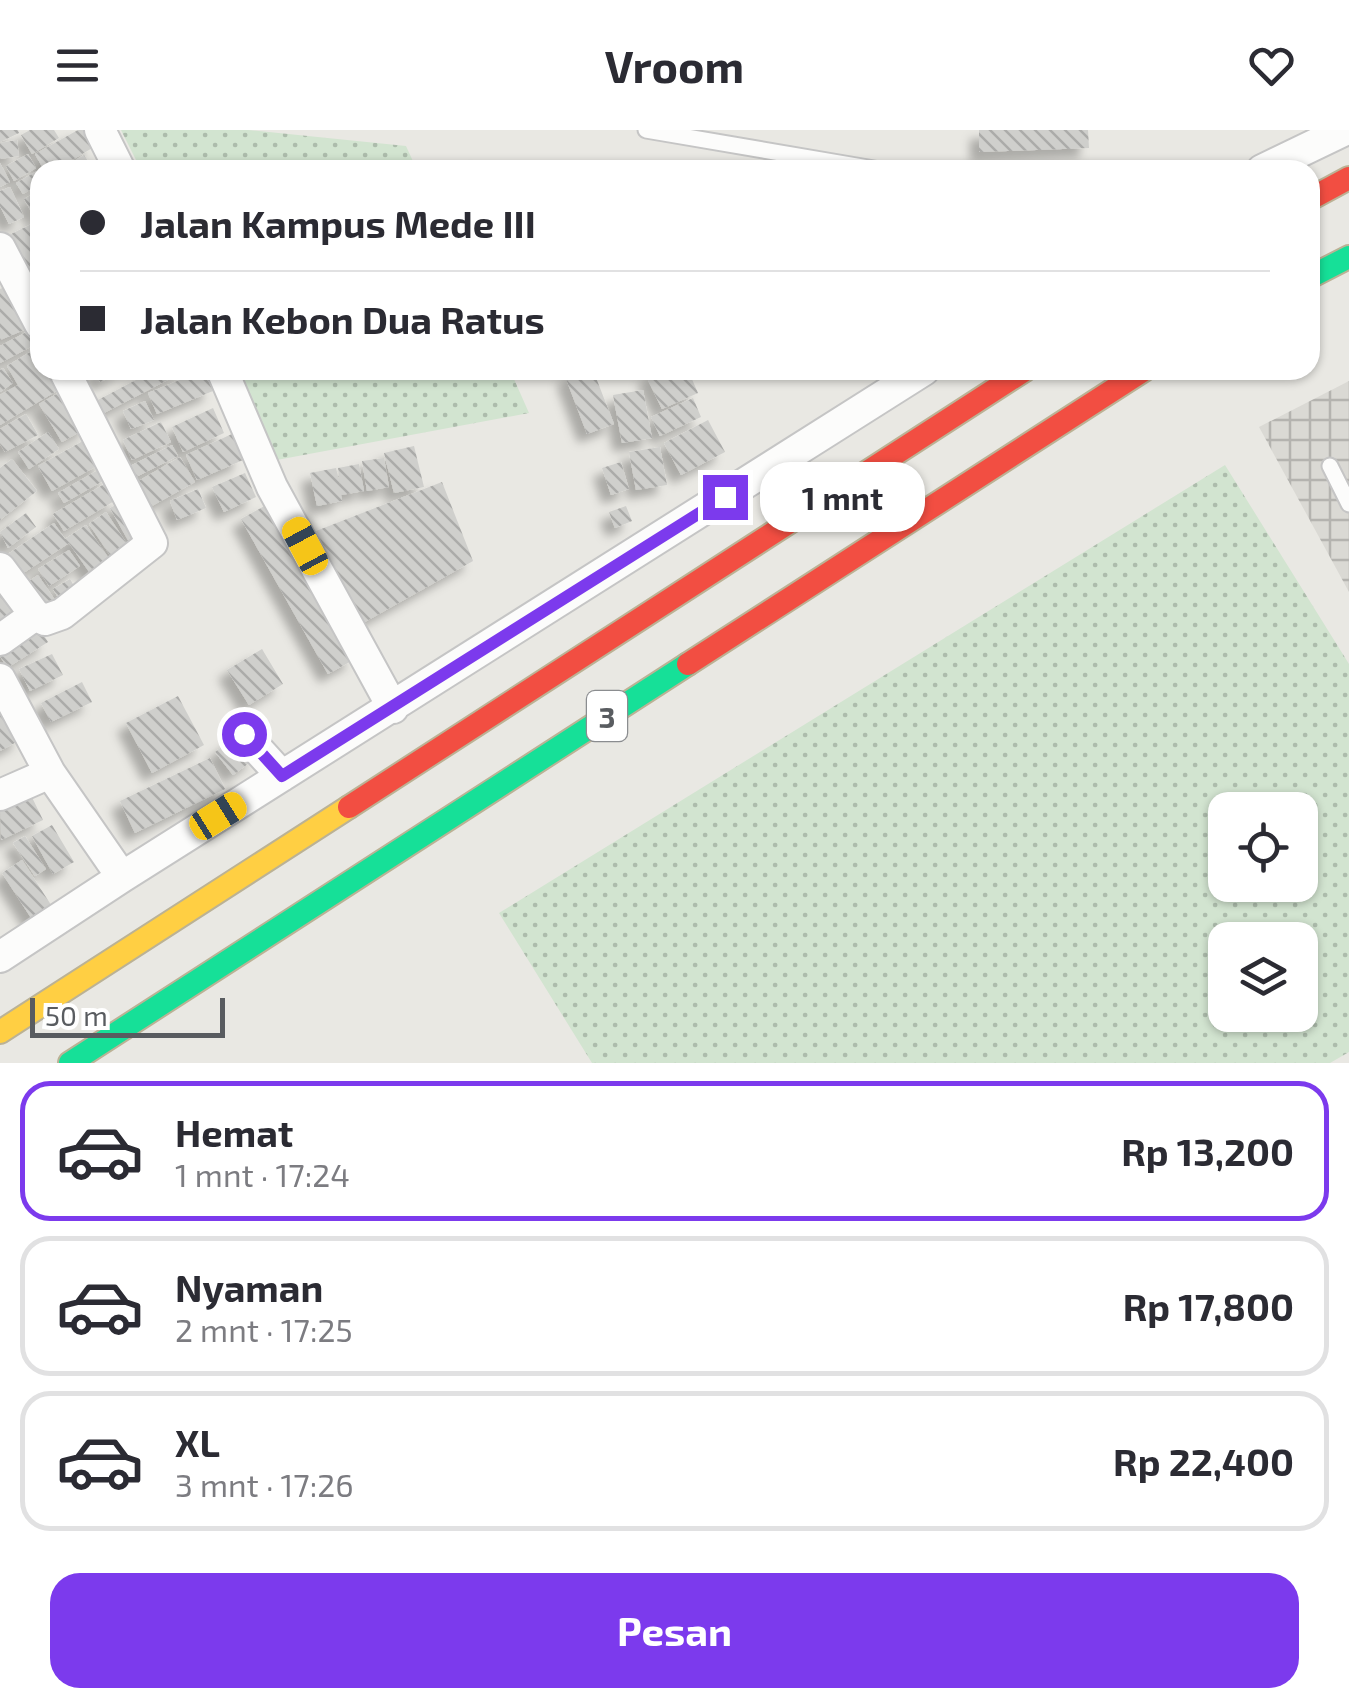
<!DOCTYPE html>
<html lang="id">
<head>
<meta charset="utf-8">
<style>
	:root { --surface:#fff; --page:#f7f7f7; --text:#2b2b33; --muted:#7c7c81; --line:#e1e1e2; --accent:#7c3aed }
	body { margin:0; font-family:"Exo 2",sans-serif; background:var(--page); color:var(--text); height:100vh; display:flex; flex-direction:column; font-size:38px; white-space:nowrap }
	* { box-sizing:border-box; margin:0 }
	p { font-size:32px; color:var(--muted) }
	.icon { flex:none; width:55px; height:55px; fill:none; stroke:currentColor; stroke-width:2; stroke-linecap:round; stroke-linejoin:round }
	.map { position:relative; height:933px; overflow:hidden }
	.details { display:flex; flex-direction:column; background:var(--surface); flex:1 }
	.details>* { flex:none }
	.guide { position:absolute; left:30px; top:30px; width:1290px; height:220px; border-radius:30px; box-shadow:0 2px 8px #0004; display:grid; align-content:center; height:220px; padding:0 50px; background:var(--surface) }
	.buttons { position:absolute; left:1208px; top:662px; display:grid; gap:20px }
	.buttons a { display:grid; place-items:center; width:110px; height:110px; border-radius:20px; background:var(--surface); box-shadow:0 2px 8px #0004; font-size:50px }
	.scale { position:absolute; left:30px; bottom:25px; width:195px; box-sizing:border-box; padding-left:10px; border:5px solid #595c60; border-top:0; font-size:28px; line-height:35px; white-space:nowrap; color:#595c60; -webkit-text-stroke:8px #fff; paint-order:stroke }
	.end { position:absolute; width:45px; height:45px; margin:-22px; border:12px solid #7c3aed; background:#fff; box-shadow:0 0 0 5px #fff }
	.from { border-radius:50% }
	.bubble { position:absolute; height:70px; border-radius:30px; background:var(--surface); box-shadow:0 2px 8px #0004; font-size:32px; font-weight:700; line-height:70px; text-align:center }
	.car { position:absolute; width:30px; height:60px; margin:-30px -15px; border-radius:12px; box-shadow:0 0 8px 2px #0007; background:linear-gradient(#f5c518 24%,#345 0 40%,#f5c518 0 76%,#345 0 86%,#f5c518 0) }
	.guide b { display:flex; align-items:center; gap:35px; height:95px; font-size:38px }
	.guide b+b { border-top:2px solid var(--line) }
	.guide i { width:25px; height:25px; background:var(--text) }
	ul { padding:18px 0 0; list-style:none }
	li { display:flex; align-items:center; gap:30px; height:140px; margin:0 20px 15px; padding:0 30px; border:5px solid var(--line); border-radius:30px }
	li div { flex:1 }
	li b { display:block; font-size:38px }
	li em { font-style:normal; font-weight:700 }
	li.current { border-color:var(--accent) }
	li>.icon { width:90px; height:90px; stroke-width:1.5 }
	.primary-button { display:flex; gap:20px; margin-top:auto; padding:20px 50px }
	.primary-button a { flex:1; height:115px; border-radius:30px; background:var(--accent); color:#fff; font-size:40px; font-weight:700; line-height:115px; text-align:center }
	header { display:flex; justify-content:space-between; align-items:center; height:130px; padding:0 50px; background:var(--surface); font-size:45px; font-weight:700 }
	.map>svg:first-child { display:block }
</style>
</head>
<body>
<header><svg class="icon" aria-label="menu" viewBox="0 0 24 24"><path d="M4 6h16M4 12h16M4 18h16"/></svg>Vroom<svg class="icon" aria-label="heart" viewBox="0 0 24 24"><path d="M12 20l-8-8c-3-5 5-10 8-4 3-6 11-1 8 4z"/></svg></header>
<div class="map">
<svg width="1349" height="933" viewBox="0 0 1349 933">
	<defs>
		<pattern id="industrial-grid" width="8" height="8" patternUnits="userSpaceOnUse" patternTransform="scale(2.5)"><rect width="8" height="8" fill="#dad9d4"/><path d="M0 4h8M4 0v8" fill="none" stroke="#b4b3af"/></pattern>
		<pattern id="grass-dots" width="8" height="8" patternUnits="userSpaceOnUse" patternTransform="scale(2.5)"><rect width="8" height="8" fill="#d2e4d0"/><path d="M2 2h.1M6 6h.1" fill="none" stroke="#adbcac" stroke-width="1.8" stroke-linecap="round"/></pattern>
		<pattern id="building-back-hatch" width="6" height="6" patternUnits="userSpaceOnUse" patternTransform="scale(2.5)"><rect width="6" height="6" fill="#cfcfcc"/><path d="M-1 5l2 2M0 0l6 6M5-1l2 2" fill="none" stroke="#ababa9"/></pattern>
		<filter id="shadow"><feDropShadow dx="-9" dy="9" stdDeviation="5" flood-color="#0004"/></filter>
	</defs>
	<rect width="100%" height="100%" fill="#e9e8e3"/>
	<path fill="url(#industrial-grid)" d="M1349 251V462L1259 297Z"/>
	<path fill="url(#grass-dots)" fill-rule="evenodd" d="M121 0H248L406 16 417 40H141Z
		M225 240H510L529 283 266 332Z
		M1225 335 1349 534V922L1330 933H592L499 783ZM1300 680V755H1225V680ZM1300 810V885H1225V810Z"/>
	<path fill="url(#building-back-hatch)" filter="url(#shadow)" d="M0 0H18L19 3 0 12Z
		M30 0H54L59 8 32 24 21 5Z
		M78 0H84L94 17 55 40H44L35 24Z
		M979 0H1088L1089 18 979 22Z
		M17 10 19 26 0 29V13Z
		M28 24 36 38 14 51 6 36Z
		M84 25 91 36 84 40H60Z
		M475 30 531 38 530 40H473Z
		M0 33 10 52 0 57Z
		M37 41 40 54 23 64 16 53Z
		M10 57 24 87 9 94 0 76V61Z
		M40 60V85L35 88 24 69Z
		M40 90V141L29 146 9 105Z
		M17 152 36 195 0 210V159Z
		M34 198 40 212 0 233V216Z
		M40 216V240H60L68 254 0 295V265L18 255 7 236Z
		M3 238 13 253 0 262V240Z
		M94 240H127L100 252Z
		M155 240H187L102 284 96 271Z
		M204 240 213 261 157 284 148 263Z
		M581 240H593L614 294 587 304 565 246Z
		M659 240H688L698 263 662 279 646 246Z
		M67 258 90 296 62 312 39 274Z
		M643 260 652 308 622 313 613 265Z
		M693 268 701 287 660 306 651 287Z
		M145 271 154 290 131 299 123 281Z
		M213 278 224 303 183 322 172 297Z
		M26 284 38 305 5 322 0 314V299Z
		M708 290 725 322 681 345 664 313Z
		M161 292 171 312 132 330 123 310Z
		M48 302 59 319 29 339 18 322Z
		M232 304 243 330 197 350 186 325Z
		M90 307 104 332 52 361 38 336Z
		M172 315 178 326 136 347 130 336Z
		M414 316 424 357 394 363 384 323Z
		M660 317 667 355 636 360 629 322Z
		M180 327 195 352 150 377 135 353Z
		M384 328 389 357 367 361 362 331Z
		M12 329 37 361 0 390V338Z
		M621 332 629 359 611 365 602 338Z
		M359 334 364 361 341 365 342 371 317 376 310 343 336 338 340 355 338 338Z
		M105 336 110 347 64 373 58 363Z
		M245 343 256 367 224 382 212 357Z
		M442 352 473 431 363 493 316 401Z
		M106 353 116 370 64 401 53 384Z
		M198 359 206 378 177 390 170 371Z
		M127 369 149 410 133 419 110 378Z
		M268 374 355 529 328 544 241 389Z
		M626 376 632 391 615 398 609 382Z
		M106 382 133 423 116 434 89 394Z
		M26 383 36 397 8 418 0 402Z
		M54 393 65 409 86 395 112 433 92 446 69 413 22 444 8 424Z
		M69 420 80 436 49 456 38 439Z
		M38 445 55 470 40 480 23 455Z
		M70 449 77 461 60 471 53 459Z
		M0 462 20 492 0 505Z
		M35 491 48 512 7 538 0 526V513Z
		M262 519 283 554 249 575 227 540Z
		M52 524 63 545 30 561 19 539Z
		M82 552 92 572 51 592 41 573Z
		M178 566 204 615 152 643 126 593Z
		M0 567 22 609 0 621Z
		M237 605 256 628 233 645 215 622Z
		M210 628 225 659 135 703 120 671Z
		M27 657 43 690 1 710 0 670Z
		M52 695 74 732 53 744 32 706Z
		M25 706 46 739 35 746 13 713Z
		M22 730 55 781 35 794 2 743Z"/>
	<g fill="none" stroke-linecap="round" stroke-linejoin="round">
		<g stroke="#c5c5c5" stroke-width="19">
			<path id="lane" d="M646 0 880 40
				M1330 336 1349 374"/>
		</g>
		<g stroke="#c5c5c5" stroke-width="34">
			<path id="street" d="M100 0 120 40
				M1262 40 1345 0
				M0 118 40 194
				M222 240 272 357 393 578
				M0 438 35 485 45 490 62 484 152 413 64 240
				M0 510 35 485
				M0 549 50 643 122 747
				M240 600 282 646
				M0 665 50 643
				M0 827 122 747 924 240"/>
		</g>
		<g stroke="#bbb295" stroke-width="26">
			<path id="fast" d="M1310 147 1349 127
				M70 933 688 534"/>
		</g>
		<g stroke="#bbb295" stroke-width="26">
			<path id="slow" d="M0 902 349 677"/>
		</g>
		<g stroke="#bbb295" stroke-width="26">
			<path id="jam" d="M1310 69 1349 48
				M688 534 1144 240
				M349 677 1025 240"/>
		</g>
		<use href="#lane" stroke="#fcfcfb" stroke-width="15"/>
		<use href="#street" stroke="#fcfcfb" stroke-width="30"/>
		<use href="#fast" stroke="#16e098" stroke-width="22"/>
		<use href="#slow" stroke="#ffcf43" stroke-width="22"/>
		<use href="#jam" stroke="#f24e42" stroke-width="22"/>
	</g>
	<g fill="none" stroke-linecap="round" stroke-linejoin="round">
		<path stroke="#7c3aed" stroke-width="12" d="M244 604 282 646 725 367"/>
	</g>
	<g text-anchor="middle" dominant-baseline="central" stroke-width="8" stroke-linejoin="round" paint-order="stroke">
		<rect fill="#fff" stroke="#8b8d90" stroke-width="2.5" x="587" y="561" width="40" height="50" rx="8"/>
		<g font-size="30" font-weight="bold" fill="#595c60">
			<text x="607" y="586">3</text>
		</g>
	</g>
</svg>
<div class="buttons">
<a><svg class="icon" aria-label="locate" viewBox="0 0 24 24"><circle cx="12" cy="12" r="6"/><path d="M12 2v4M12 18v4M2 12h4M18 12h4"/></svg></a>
<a><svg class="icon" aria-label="layers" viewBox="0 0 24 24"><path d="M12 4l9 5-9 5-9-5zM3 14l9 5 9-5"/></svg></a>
</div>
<div class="scale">50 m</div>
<i class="end from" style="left:244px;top:604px"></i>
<i class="end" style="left:725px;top:367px"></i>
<div class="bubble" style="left:760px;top:332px;width:165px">1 mnt</div>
<i class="car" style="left:305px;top:416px;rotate:332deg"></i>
<i class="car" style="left:218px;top:686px;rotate:58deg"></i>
<div class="guide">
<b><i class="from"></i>Jalan Kampus Mede III</b>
<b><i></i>Jalan Kebon Dua Ratus</b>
</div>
</div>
<section class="details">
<ul>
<li class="current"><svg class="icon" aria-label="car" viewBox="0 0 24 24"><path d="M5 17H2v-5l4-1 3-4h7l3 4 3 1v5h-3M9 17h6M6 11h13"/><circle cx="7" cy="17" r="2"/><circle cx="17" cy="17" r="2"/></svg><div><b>Hemat</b><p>1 mnt · 17:24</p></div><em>Rp 13,200</em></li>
<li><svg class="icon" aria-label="car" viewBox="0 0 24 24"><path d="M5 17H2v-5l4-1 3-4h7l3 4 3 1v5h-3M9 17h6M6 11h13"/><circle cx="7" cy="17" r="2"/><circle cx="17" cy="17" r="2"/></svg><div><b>Nyaman</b><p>2 mnt · 17:25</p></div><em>Rp 17,800</em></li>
<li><svg class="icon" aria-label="car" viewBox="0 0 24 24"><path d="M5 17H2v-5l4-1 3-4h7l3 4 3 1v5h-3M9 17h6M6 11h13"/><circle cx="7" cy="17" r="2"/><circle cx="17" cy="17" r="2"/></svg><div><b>XL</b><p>3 mnt · 17:26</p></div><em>Rp 22,400</em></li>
</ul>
<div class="primary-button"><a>Pesan</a></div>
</section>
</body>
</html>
